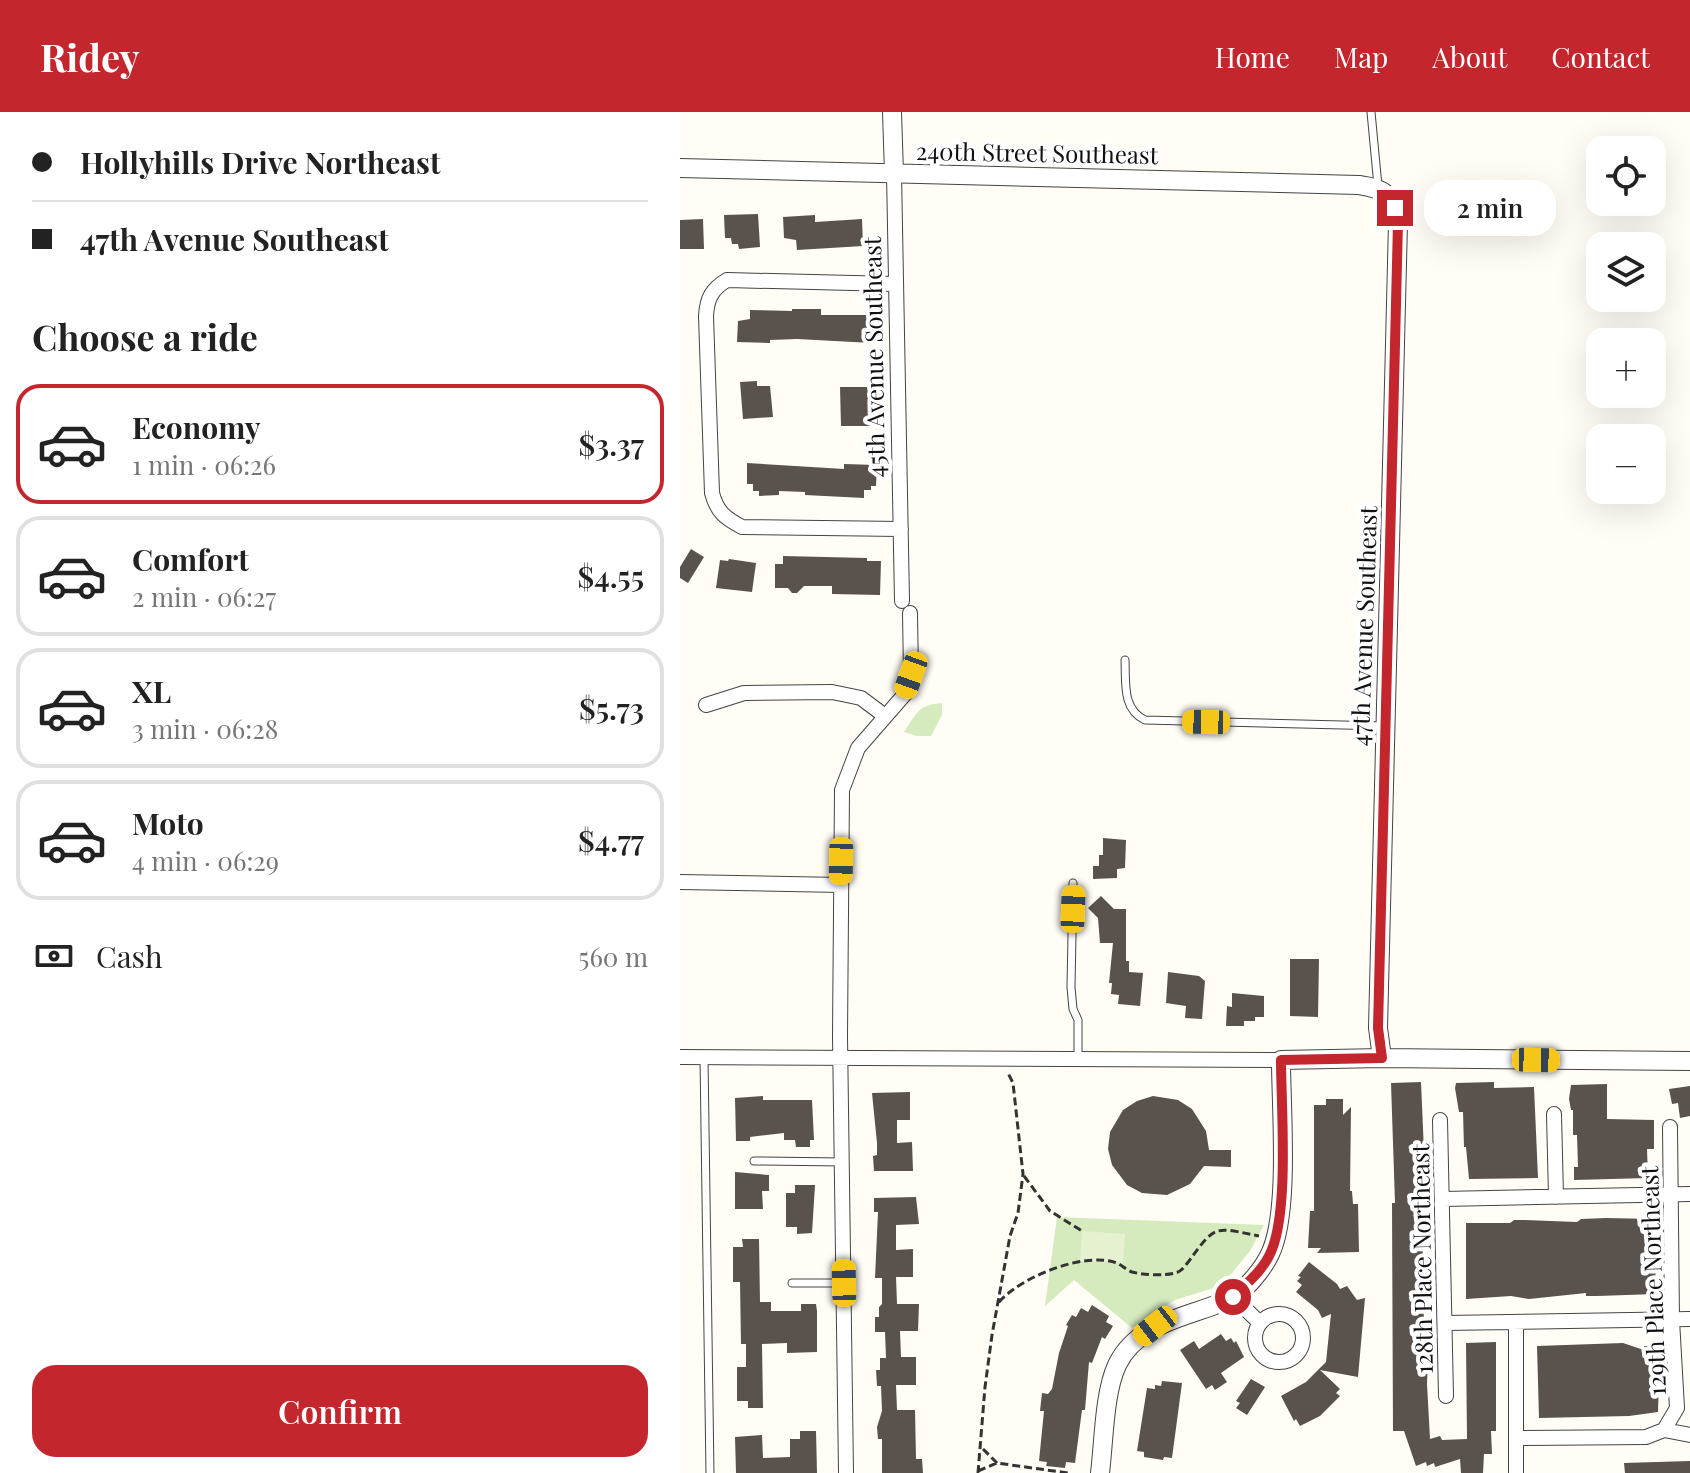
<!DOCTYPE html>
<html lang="en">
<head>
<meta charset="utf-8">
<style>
	:root { --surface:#fff; --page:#f2f2f2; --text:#222; --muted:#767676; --line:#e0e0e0; --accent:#c4262e }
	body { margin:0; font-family:"Playfair Display",serif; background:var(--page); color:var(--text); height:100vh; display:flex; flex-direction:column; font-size:30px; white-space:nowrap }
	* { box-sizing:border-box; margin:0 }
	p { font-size:26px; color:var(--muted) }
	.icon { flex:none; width:44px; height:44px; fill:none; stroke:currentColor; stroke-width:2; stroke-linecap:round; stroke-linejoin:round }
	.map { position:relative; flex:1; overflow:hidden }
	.panel { display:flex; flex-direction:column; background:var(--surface); width:680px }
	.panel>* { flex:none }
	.banner { display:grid; align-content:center; height:176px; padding:0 32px; background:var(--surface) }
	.tools { position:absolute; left:906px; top:24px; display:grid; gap:16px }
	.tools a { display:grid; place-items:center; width:80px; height:80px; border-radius:16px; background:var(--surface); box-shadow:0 8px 32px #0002; font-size:40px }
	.end { position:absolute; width:36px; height:36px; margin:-18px; border:10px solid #c4262e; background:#fff; box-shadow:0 0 0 4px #fff }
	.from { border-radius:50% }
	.bubble { position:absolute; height:56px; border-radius:24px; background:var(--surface); box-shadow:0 8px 32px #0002; font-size:26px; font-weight:600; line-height:56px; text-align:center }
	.car { position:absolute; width:24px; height:48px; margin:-24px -12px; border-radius:10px; box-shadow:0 0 6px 2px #0007; background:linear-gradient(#f5c518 24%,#345 0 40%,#f5c518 0 76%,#345 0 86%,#f5c518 0) }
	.banner b { display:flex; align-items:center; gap:28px; height:76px; font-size:30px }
	.banner b+b { border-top:2px solid var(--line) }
	.banner i { width:20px; height:20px; background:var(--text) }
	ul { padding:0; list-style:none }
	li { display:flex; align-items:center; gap:24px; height:120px; margin:0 16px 12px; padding:0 16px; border:4px solid var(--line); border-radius:24px }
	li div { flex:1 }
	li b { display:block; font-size:30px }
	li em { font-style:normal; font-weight:600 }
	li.current { border-color:var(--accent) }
	li>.icon { width:72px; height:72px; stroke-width:1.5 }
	h2 { padding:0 32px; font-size:36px; line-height:96px }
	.pay { display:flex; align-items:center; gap:20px; height:88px; padding:0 32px; font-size:30px }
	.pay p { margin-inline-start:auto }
	.action { display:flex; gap:16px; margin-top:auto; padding:16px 32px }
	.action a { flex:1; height:92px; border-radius:24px; background:var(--accent); color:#fff; font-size:32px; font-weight:600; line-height:92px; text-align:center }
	header { display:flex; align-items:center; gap:48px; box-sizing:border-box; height:112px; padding:0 40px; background:var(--accent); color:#fff }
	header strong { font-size:38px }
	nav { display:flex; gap:44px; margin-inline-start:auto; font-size:28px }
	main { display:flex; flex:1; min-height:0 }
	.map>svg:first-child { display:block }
</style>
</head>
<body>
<header>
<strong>Ridey</strong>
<nav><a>Home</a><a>Map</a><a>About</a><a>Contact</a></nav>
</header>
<main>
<section class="panel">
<div class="banner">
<b><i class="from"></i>Hollyhills Drive Northeast</b>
<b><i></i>47th Avenue Southeast</b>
</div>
<h2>Choose a ride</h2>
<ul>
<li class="current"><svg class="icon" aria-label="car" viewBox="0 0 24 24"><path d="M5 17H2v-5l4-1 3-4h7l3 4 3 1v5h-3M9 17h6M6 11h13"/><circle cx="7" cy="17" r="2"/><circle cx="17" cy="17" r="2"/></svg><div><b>Economy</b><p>1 min · 06:26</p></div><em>$3.37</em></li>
<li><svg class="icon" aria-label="car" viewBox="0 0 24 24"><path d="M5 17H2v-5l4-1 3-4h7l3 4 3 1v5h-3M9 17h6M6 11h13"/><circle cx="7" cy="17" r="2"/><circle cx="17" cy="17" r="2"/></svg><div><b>Comfort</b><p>2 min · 06:27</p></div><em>$4.55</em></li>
<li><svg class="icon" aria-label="car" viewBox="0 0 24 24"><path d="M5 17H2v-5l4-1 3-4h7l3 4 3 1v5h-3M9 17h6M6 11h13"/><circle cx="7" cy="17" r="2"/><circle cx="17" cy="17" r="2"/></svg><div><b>XL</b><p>3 min · 06:28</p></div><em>$5.73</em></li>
<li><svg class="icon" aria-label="car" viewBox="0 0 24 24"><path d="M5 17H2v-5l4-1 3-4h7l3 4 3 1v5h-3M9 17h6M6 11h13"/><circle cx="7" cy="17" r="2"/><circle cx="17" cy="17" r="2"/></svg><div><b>Moto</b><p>4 min · 06:29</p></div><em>$4.77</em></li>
</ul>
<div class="pay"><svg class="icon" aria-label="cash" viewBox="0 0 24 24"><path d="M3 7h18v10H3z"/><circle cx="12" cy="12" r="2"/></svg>Cash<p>560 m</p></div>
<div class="action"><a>Confirm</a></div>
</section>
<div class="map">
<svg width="1010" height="1361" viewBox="0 0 1010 1361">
	<rect width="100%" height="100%" fill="#fffdf5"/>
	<path fill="#d5ebbd" d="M262 591V603L251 624H237L224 620C237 601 238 593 262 591Z
		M377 1105 584 1113 570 1139 551 1162 534 1176 495 1188 452 1216 394 1168 365 1194Z"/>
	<path fill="#e6f2cf" d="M402 1119 445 1122 443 1151 400 1149Z"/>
	<path fill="#5a524d" d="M78 102 80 135 59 137 58 132H52L51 126H45L44 103Z
		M135 103V110L182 107 183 134 117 138 116 128 104 126 103 105Z
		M23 107 24 137H0V108Z
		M112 197H141V203H190L192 231 117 227 90 228V231L57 230 58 209 70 207V198L112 199Z
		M77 269V274H90L93 305 63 307 60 270Z
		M160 275H190L189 285H192V314H161Z
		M67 351 164 357V352L197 353 196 374H191V378H184V386L125 383V380L99 379V383L79 384V379H73V372H67Z
		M11 437 24 445 8 471 0 466V455Z
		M103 444 187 446V449H201L200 483 152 482V474H124L117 481H112L108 476H95V452H103Z
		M49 447 76 451 72 480 36 476 40 448 48 449Z
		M423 726 446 728 445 756 437 757V766L413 767V754H419V743H423Z
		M421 784 434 797H446V849H449V860L463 861 460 894 438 892 439 883 431 882 432 871H429L433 831H420L418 806 408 796Z
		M610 847H639L638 905 610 904Z
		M488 860 519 864 525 869 522 907 505 906 506 894 486 891Z
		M552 881 584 884V905H575V909H564V914H546L547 894 552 895Z
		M741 970 746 1086H742L744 1222 749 1221 747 1272 750 1327 760 1324 762 1328 787 1327 786 1231 816 1230V1319H811L812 1342H804L803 1361H781L780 1347 755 1355 754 1351 747 1354 746 1350 736 1354 724 1319H713L712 1091H715L711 971Z
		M814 970V976L854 975 858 1066 789 1067 786 1035H784L783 1000H779L775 976 776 971Z
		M927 972V1007L974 1008V1037H967L968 1066 894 1068V1055H898L897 1023H893V998H891L889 987 891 973Z
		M1010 974V1004L1000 1006 998 991 992 992 989 977Z
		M230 980V1008H217V1031L232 1030 233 1059H194L193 1044 197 1043V1031L192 981Z
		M83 984V988H132L134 1028H130V1035H116L115 1028H104V1021L70 1025V1029H56L55 986Z
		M473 984 498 988 512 997 526 1019 529 1038H551V1055L524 1054 510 1072 487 1083 462 1081 447 1073 432 1053 428 1037 430 1020 443 998 457 989Z
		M646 987H663V1003L671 995 670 1079H672L673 1092H678L679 1140 637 1141 641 1136H628L630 1099H634V993H646Z
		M55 1060 89 1063V1079H82L83 1097H55Z
		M115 1073H135L132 1121 117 1122V1115H106V1081H115Z
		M236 1085 239 1112 216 1113V1138L233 1137V1165H216L217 1192H239L238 1219H220L221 1245H236V1273H216L217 1298H235L236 1347H242L243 1361H202V1327H198L197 1315 202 1299 201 1274H197L196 1258H200V1246H206L205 1220H195V1205H199V1195L202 1192V1166H195L198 1100H194V1086Z
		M926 1106 974 1107 976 1182 917 1184H906V1181L849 1187 831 1184 786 1187V1111H830L834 1108H845L897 1110 901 1107Z
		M62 1127H79L80 1190H91V1199H121V1192H136L137 1199V1240L107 1241V1231L82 1232 83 1296H68V1289H57V1255H66V1232H61L60 1170H53V1135H63Z
		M629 1150 657 1172 660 1177 667 1174 677 1188 685 1186 678 1265 640 1258 660 1277 656 1281 660 1284 640 1304 620 1314 616 1307 614 1309 601 1284 626 1270 646 1250 651 1202 642 1206 638 1198 616 1180 622 1173 617 1169 621 1165 618 1164Z
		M412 1193 429 1204 426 1210 433 1214 425 1227 422 1225 412 1251 409 1250 405 1298H402L395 1351 386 1350 385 1356 366 1354 367 1350 359 1349 364 1299H360L362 1281 368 1282 372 1277 379 1241 388 1214 386 1213 392 1203 396 1205 401 1196 408 1200Z
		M541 1222 546 1229 551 1226 554 1231 556 1229 564 1245 541 1261 547 1270 535 1278 532 1273 526 1277 500 1238 514 1229 519 1237Z
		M943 1231 964 1238V1234H969V1231H980L978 1300 949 1304 859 1306 857 1234Z
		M571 1267 585 1275 567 1303 556 1296 560 1291 556 1289Z
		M482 1269 502 1271 492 1346 484 1345 483 1348 464 1345V1340L457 1339 467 1276 475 1277V1273L481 1274Z
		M120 1319H136L137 1361H56L55 1325 82 1323 83 1346 110 1345V1327H120Z
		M1010 1349V1361H945L944 1351Z"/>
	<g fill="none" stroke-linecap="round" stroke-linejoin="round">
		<g stroke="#444" stroke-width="9">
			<path id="service" d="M691 0 698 74
				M445 548C446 571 442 597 465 608L704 614
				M393 771 391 875 393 897 398 908V947
				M24 946 30 1361
				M74 1049 163 1050
				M112 1171H164"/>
		</g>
		<g stroke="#444" stroke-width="16">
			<path id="minor" d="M214 61 222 489
				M214 172 47 168C32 177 27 186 26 204L32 381C37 400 45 406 62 415L221 417
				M26 593 64 581 152 580 181 586 205 604
				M0 770 161 773
				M0 945 601 948
				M874 1002 876 1085
				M760 1008 766 1284
				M763 1087 1010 1082
				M553 1185 580 1211
				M575 1226a24 24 0 1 1 48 0a24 24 0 1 1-48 0Z
				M765 1211 1010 1207
				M984 1318 997 1296 992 1208 990 1015
				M836 1326 966 1325 984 1318 1010 1323
				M166 1361 160 924 162 678 178 636 225 582 231 563 230 501
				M836 1361V1210"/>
		</g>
		<g stroke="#444" stroke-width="20">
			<path id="tertiary" d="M212 0 214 61
				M0 56 679 73C707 77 712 83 718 111L698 916 702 946
				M420 1361C424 1329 424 1281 437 1253 458 1209 511 1205 550 1187 565 1179 583 1157 590 1142 610 1101 601 997 601 948L702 946 1010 949"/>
		</g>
		<path stroke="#333" stroke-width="3" stroke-dasharray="8 4" stroke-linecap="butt" d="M344 1064 370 1099 402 1119
			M319 1190C341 1165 404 1139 437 1151 442 1153 446 1158 452 1160 463 1163 485 1164 495 1161 501 1160 505 1154 509 1149 536 1112 534 1115 579 1124
			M303 1337 317 1351
			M298 1359 317 1351 388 1361
			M298 1361 305 1275 312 1223 330 1124 338 1101 343 1062 333 971 327 959"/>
		<use href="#service" stroke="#fff" stroke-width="7"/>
		<use href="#minor" stroke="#fff" stroke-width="14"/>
		<use href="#tertiary" stroke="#fff" stroke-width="18"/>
	</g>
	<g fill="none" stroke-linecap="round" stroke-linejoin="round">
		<path stroke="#c4262e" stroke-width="10" d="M553 1185C566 1172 581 1160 589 1144 610 1105 601 995 601 948L702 946 698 916 718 111 715 96"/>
	</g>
	<g text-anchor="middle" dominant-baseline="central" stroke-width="8" stroke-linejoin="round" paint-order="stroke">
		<g font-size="24" fill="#111" stroke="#fff">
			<text transform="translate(357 40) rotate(1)">240th Street Southeast</text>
			<text transform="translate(193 245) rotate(-91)">45th Avenue Southeast</text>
			<text transform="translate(683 514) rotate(-88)">47th Avenue Southeast</text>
			<text transform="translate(741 1147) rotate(-91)">128th Place Northeast</text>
			<text transform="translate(972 1169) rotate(-92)">129th Place Northeast</text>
		</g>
	</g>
</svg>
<div class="tools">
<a><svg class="icon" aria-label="locate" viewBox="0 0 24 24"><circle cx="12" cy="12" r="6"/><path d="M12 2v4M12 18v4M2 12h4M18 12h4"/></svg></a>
<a><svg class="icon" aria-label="layers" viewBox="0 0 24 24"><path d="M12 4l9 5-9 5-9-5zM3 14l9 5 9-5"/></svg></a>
<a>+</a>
<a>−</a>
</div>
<i class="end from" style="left:553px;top:1185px"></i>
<i class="end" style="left:715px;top:96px"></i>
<div class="bubble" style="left:744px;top:68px;width:132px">2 min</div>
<i class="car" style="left:231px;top:563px;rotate:200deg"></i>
<i class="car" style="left:526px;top:610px;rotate:271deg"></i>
<i class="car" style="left:161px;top:749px;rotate:181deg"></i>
<i class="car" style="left:393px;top:797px;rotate:2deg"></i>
<i class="car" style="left:856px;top:948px;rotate:91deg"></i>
<i class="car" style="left:164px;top:1171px;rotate:359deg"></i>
<i class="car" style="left:475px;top:1214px;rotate:232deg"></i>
</div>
</main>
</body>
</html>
